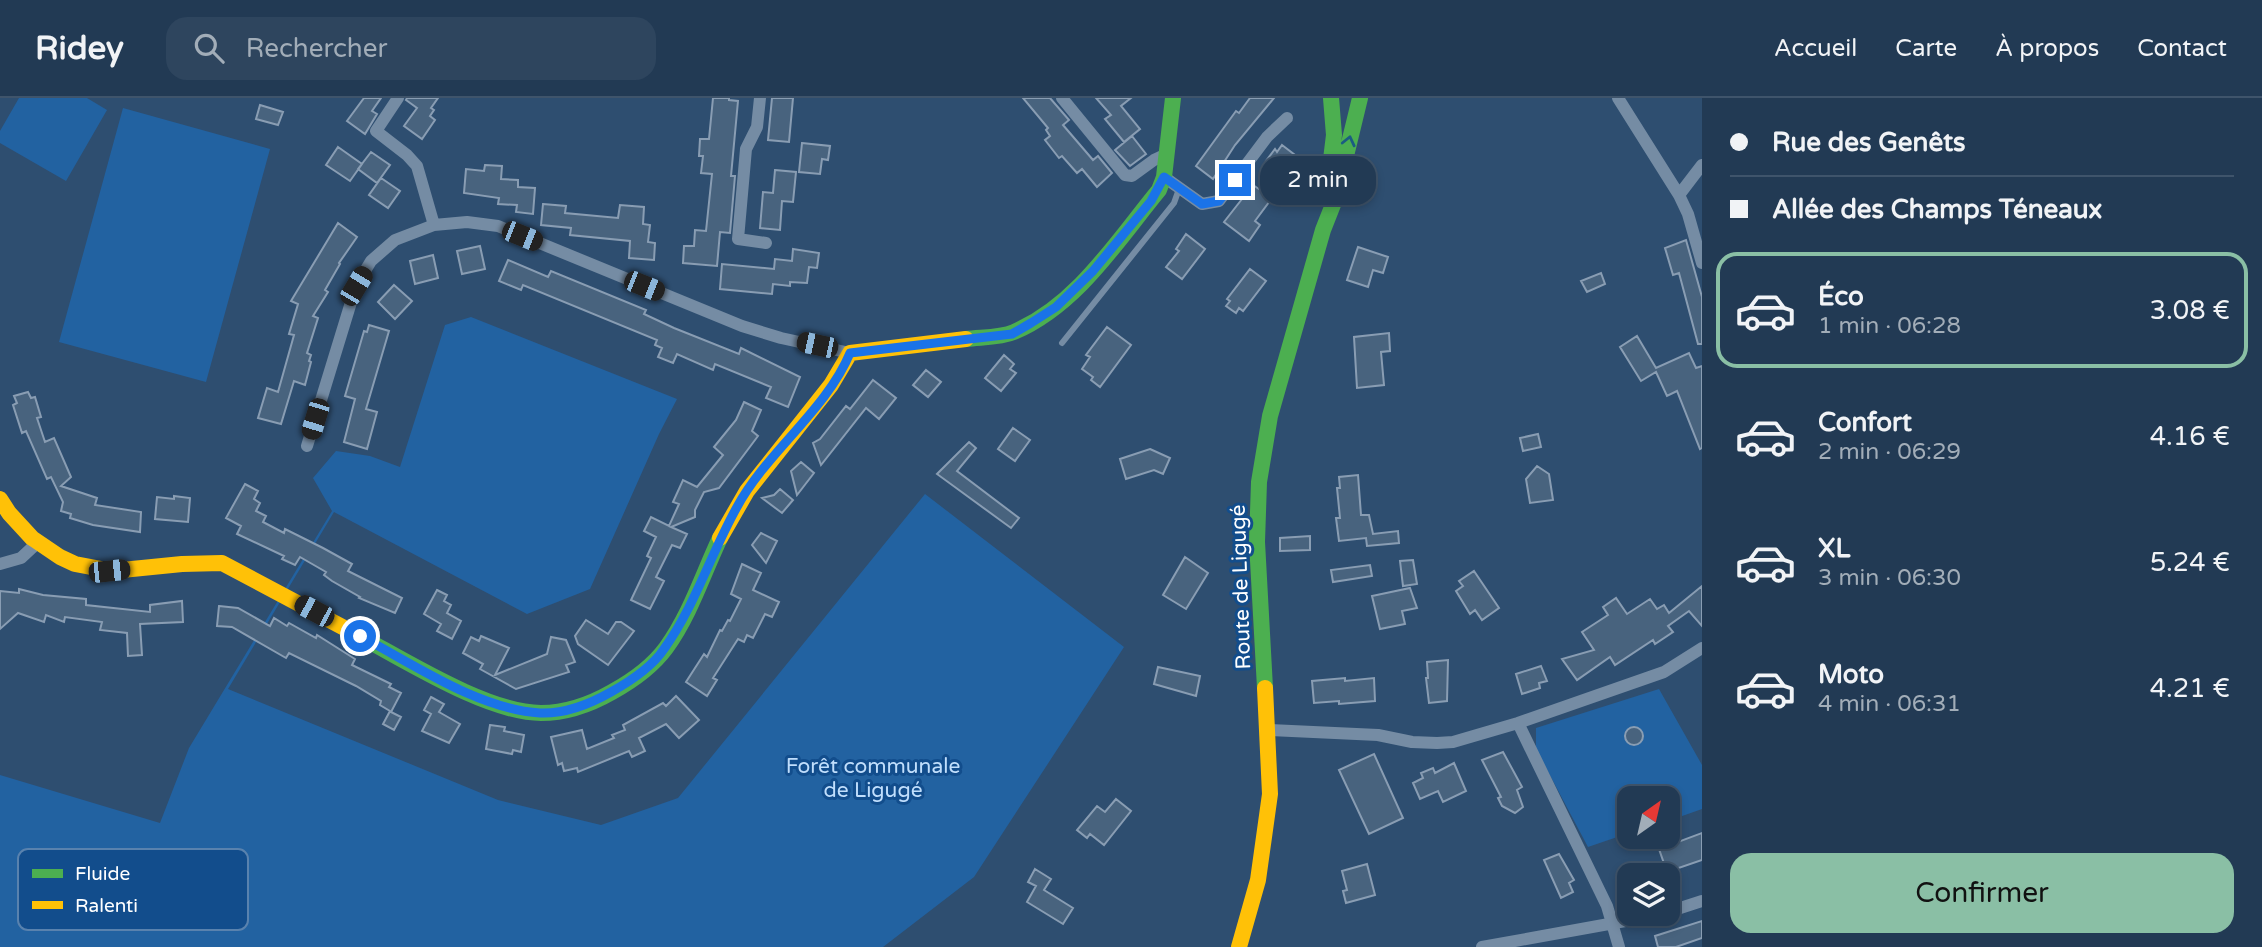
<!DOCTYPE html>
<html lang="fr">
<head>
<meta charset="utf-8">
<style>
	:root { --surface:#223a54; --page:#2e455e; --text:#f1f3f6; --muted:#a2adb8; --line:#3f546b; --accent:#8abfa5 }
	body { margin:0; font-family:"Varela Round",sans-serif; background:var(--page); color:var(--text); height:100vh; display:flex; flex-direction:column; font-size:26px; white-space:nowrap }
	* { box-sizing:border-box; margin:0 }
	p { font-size:23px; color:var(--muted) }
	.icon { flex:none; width:38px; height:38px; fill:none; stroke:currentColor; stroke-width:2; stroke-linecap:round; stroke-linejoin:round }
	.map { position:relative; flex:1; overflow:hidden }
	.drawer { display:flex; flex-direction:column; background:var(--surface); width:560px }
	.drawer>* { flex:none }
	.hud { display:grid; align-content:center; height:154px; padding:0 28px; background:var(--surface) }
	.needle { width:46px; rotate:34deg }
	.tools { position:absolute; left:1617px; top:688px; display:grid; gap:14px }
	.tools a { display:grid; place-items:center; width:63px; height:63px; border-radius:14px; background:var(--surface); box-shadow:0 4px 10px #0003,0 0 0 2px var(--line); font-size:35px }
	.end { position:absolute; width:32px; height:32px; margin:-16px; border:9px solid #1a73e8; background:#fff; box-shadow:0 0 0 4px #fff }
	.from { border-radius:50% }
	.bubble { position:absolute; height:49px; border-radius:21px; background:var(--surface); box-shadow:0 4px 10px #0003,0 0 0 2px var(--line); font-size:23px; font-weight:600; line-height:49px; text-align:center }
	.car { position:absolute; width:21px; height:42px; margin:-21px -10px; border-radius:9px; box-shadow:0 0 5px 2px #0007; background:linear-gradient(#222 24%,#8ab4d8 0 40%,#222 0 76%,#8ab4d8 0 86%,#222 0) }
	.hud b { display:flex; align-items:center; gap:24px; height:66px; font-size:26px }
	.hud b+b { border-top:2px solid var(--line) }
	.hud i { width:18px; height:18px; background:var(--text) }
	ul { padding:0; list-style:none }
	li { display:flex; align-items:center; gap:21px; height:116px; margin:0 14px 10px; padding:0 14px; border:4px solid transparent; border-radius:21px }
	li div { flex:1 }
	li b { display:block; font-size:26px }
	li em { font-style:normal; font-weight:600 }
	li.selected { border-color:var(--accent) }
	li>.icon { width:63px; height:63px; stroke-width:1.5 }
	.action { display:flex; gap:14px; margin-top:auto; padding:14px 28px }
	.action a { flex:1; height:80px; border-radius:21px; background:var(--accent); color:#111; font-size:28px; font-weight:600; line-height:80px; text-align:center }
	header { display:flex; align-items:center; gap:42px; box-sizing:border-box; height:98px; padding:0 35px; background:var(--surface); border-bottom:2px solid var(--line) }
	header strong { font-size:33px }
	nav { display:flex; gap:38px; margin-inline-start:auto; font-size:24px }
	.search { width:490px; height:63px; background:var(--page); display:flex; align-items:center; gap:18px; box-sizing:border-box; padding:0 24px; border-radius:21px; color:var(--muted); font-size:26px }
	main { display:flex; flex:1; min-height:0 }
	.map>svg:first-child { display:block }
</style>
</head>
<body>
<header>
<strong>Ridey</strong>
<div class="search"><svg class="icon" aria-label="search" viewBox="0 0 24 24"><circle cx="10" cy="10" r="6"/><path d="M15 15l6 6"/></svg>Rechercher</div>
<nav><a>Accueil</a><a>Carte</a><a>À propos</a><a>Contact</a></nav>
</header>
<main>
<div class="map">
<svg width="1702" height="849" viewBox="0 0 1702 849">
	<rect width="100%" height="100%" fill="#2e4e70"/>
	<path fill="#2262a1" d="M19 0H87L107 12 66 83 0 45V33Z
		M123 10 270 51 206 284 59 244Z
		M471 219 677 301 659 336 590 491 527 516 334 414 228 591 498 702 601 727 678 700 925 396 1124 549 974 779 883 849H0V677L160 725 189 650 332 413 313 380 336 353 370 358 400 369 445 227Z
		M1659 591 1702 667V711L1668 723V700H1629V735L1588 749 1536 651V630Z"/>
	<path fill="#48637e" stroke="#899db3" stroke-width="2" d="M364 0H381L372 13 377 16 365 36 347 23Z
		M407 0H438L431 10 434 12 430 18 435 22 422 41 404 28 417 10 406 2Z
		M713 0H729V2L738 3 731 78H735L730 135 720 134 717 168 683 165 684 148H694L695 132 706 133 712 76 701 75 703 58H699L700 41H709Z
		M772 0H793L789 44 768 42Z
		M1023 0H1050L1069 22 1063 27 1093 62 1098 58 1112 75 1097 89 1082 71 1077 75 1062 58 1059 60 1045 42 1050 38 1046 32 1048 30Z
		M1096 0H1131L1121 8 1140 31 1124 44 1105 21 1111 17Z
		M1250 0H1274L1235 47 1213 81 1196 68 1236 13 1239 15Z
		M260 7 283 14 278 27 256 21Z
		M1132 38 1146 56 1130 68 1115 52Z
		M802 45 830 48 828 62 822 61 820 76 799 74Z
		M1282 47 1295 57 1278 79 1265 69 1269 65 1266 63 1275 51 1277 54Z
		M338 49 362 66 350 83 326 67Z
		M371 54 390 67 377 85 358 71Z
		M485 67 502 68 501 81 518 82V89L535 90 533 116 516 114 517 107 498 106 499 100 464 95 466 71 484 73Z
		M775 72 796 74 793 104 782 103 780 132 760 130 763 94 773 95Z
		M381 80 400 93 388 110 369 97Z
		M1253 87 1272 100 1255 123 1260 127 1249 143 1224 124Z
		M543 106 566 108 565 115 618 120 620 107 644 109 643 126 650 127 648 144 655 145 654 162 629 160 630 143 570 137 571 130 541 127Z
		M338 125 357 139 339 165 340 166 325 192 328 194 313 218 318 220 307 255 311 257 309 263 311 264 305 287 294 283 281 326 258 320 267 290 278 294 294 237 289 236 298 206 291 203Z
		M1186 136 1205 151 1182 181 1166 169 1179 153 1176 151Z
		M1686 142 1702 199V246H1698L1679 175 1673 177 1665 150Z
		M480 148 485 171 462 176 457 153Z
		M1358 149 1388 159 1383 175 1373 172 1368 189 1347 182Z
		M793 151 819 155 817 170 809 169 807 185 790 184V188L773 186 772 196 720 191 722 166 774 171 775 161 792 163Z
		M433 157 438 180 415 186 410 163Z
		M508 162 548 179 551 173 646 212 644 216 674 230 739 256 741 250 800 279 788 309 766 300 771 289 715 266 713 272 677 256 673 265 658 259 662 250 655 247 657 242 523 187 521 192 499 183Z
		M1250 171 1266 183 1243 213 1239 210 1236 215 1226 208 1230 203 1227 201Z
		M1601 175 1605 186 1587 194 1581 183Z
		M394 187 412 203 395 221 378 204Z
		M369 227 389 233 366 311 377 314 367 351 344 344 355 301 345 298 364 233 367 234Z
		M1107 229 1131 247 1100 289 1091 282 1093 279 1082 271 1090 259 1086 257Z
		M1389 235 1390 253 1381 254 1384 287 1357 290 1354 239Z
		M1637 238 1656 270 1689 255 1696 270 1702 268V350L1700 351 1677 293 1667 298 1656 274 1641 283 1620 249Z
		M1004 257 1014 266 1010 271 1016 275 1001 293 985 280Z
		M926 272 941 284 928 299 913 287Z
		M873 282 896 300 879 321 866 310 821 367 813 345 820 341 846 308 850 311Z
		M28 294 31 300 35 299 41 319 37 320 45 344 54 340 71 379 61 388 97 400 95 407 141 414 140 434 93 427 70 420 71 416 61 413 63 404 51 379 47 381 26 333 22 335 13 307 17 305 14 298Z
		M744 304 761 312 752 333 758 338 719 390 704 394 695 412V419L671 429 687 436 680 450 672 447 656 479 664 483 650 511 631 502 651 460 647 458 656 439 644 433 651 419 669 428 679 406 673 404 683 382 697 389 723 357 714 349 736 322Z
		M1013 330 1030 342 1015 363 998 351Z
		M1538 336 1541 349 1523 353 1520 340Z
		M969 344 976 350 957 373 1019 420 1011 430 937 376Z
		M1150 351 1170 360 1163 376 1154 372 1126 381 1120 361Z
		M801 364 814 375 797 397 791 373Z
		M1537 368 1549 376 1553 402 1530 405 1526 381Z
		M1358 377 1361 417H1369L1373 436 1398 433 1399 445 1367 448 1366 440 1339 443 1336 420H1340L1337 390H1340L1339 379Z
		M245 386 258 393 254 401 260 405 256 413 266 418 263 424 284 435 285 431 323 450 352 466 348 473 402 500 395 515 359 500 360 499 332 483 324 477 326 474 300 459 295 467 282 461 284 458 237 436 241 428 226 420Z
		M780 391 793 402 782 415 762 400 774 397Z
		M174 398 190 400 188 424 155 421 157 399 174 401Z
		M761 435 777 443 766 465 752 447Z
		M1310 438V452L1280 453V440Z
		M1185 459 1208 475 1186 511 1163 497Z
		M1413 462 1417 486 1403 488 1400 463Z
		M742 466 761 475 753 492 779 504 772 519 765 516 753 540 747 537 744 544 738 541 713 580 717 582 707 598 686 584 704 556 707 559 720 532 722 533 728 522 730 523 741 501 731 496Z
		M1370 467 1372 478 1333 484 1331 472Z
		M1474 473 1499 510 1482 522 1475 512 1470 516 1456 493 1463 488 1459 483Z
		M1702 488V528L1689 513 1668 528 1673 534 1655 546 1653 542 1615 567 1610 559 1577 582 1562 561 1594 552 1582 534 1608 517 1603 509 1616 500 1627 516 1650 501 1657 511 1664 507 1669 515Z
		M1410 490 1417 510 1402 513 1405 526 1380 531 1372 498Z
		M19 491 43 497 86 501V507L150 514V507L182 503 183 524 140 526 142 557 128 558 127 535 100 532 102 524 65 519 64 524 46 517 44 524 18 515 0 531V493L19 495Z
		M437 492 447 497 444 503 451 507 447 515 461 523 452 541 437 533 441 526 424 516Z
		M219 508 238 510 270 528 274 520 287 528 289 525 316 540 317 537 355 561 352 567 391 586 389 589 401 595 391 614 401 619 394 632 383 626 390 613 380 607 381 603 356 588 289 555 286 560 232 529 217 528Z
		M586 522 608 536 616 524H621L634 533 608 567 578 546 575 538Z
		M481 538 509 550 495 577 547 556 551 539 566 542 575 564 566 567 569 574 516 591 480 571 483 566 463 555 471 539 479 543Z
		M1448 562 1447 603 1429 605 1426 580H1428L1427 564Z
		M1541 568 1547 583 1539 585 1540 590 1522 596 1516 576Z
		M1158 569 1200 578 1196 598 1154 586Z
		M1345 580V583L1374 580 1375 603 1339 606V603L1314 605 1312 583Z
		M676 598 699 622 679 640 666 626 639 640 645 653 632 659 629 653 578 674 577 670 564 673 562 665 558 667 551 639 582 632 587 651 614 640 612 637 625 632 623 627 663 605 666 608Z
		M431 599 444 606 439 614 460 626 449 645 422 633 431 616 424 612Z
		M490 627 505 629 504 633 524 637 521 654 513 652 512 656 486 651Z
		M1625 638a9 9 0 1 1 18 0a9 9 0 1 1-18 0Z
		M1503 654 1522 689 1517 692 1523 709 1515 715 1502 708 1498 700 1501 699 1482 662Z
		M1374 656 1403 720 1369 736 1339 672Z
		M1454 665 1466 693 1443 704 1438 693 1420 701 1413 685 1423 680 1421 675 1433 670 1435 675Z
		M1116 701 1131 713 1104 747 1090 736 1087 740 1077 732 1097 708 1105 714Z
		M1702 735V762L1667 774 1659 751Z
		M1559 756 1574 782 1569 785 1573 794 1561 800 1544 762Z
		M1367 766 1375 797 1346 805 1343 793 1347 792 1342 773Z
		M1035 771 1051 781 1044 792 1073 810 1063 826 1027 804 1036 788 1028 784Z
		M1702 823V840L1676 849H1658L1655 838Z"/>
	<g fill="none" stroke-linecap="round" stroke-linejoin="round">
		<path stroke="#758ca4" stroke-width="6" d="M1062 245 1174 105 1179 91"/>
		<path stroke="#758ca4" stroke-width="12" d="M398 0 376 33 407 57 417 68 434 127
			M760 0 757 29 746 51 738 141 766 145
			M1062 0 1125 77 1132 78 1154 62 1167 56
			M1618 0 1679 97 1688 116 1702 165
			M1164 79 1202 106 1219 103 1267 39 1287 20
			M1679 97 1702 67
			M307 348 356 188 371 163 395 142 434 127 467 124 498 128 742 228 781 240 850 255
			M0 466 21 460 36 446
			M1518 625 1607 808 1619 849
			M1268 632 1378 637 1412 644 1437 645 1453 644 1518 625 1664 574 1702 550
			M1668 814 1702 803
			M1482 849 1664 816"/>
		<path stroke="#4caf50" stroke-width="16" d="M1327 94 1334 37 1331 0
			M966 241C981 239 1000 240 1014 234 1077 207 1117 143 1159 92L1164 79 1173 0
			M350 533C400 559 486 615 541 615 565 615 591 606 612 594 632 583 652 569 666 550 690 517 703 476 720 440
			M1265 590 1257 444 1259 384 1270 318 1323 132 1336 99 1360 0"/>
		<path stroke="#ffc107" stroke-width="16" d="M0 401 9 415 32 440 60 459 75 466 112 473 182 466 222 465 350 533
			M720 440 747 393 831 287 850 255 966 241
			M1239 849 1258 782 1270 696 1265 590"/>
	</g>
	<defs><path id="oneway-chevron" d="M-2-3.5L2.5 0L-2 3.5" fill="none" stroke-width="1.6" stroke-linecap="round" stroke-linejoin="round" transform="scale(1.75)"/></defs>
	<use stroke="#1b5c83" href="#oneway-chevron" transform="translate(1349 43) rotate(-77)"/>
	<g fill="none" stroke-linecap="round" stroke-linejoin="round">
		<path stroke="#1a73e8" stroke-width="9" d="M360 538C415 567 478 611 540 615 564 616 590 606 611 594 629 584 652 569 664 551 695 508 711 455 737 409 766 355 827 311 850 255L1012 236 1031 225 1056 209 1093 173 1151 103 1164 79 1202 106 1219 103 1235 82"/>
	</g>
	<g text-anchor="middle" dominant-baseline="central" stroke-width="6" stroke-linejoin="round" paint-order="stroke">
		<g font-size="21" fill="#fff" stroke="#124d8c">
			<text transform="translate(1241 489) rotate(-92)">Route de Ligugé</text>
		</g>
		<g font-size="21" fill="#c0defc" stroke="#124d8c">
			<text x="873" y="668">Forêt communale<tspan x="873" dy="24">de Ligugé</tspan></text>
		</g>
	</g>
	<rect x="18" y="751" width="230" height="81" rx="10" fill="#124d8c" stroke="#5982ae" stroke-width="2"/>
	<rect x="32" y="771" width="31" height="9" fill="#4caf50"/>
	<rect x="32" y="803" width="31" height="8" fill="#ffc107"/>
	<g font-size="19" fill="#fff">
		<text x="75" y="782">Fluide</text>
		<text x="75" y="814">Ralenti</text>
	</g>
</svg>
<div class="tools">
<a><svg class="needle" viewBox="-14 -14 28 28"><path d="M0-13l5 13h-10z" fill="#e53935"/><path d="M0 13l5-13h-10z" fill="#a2adb8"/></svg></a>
<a><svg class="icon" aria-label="layers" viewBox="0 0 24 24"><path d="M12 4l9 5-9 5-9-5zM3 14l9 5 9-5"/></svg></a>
</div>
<i class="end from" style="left:360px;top:538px"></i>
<i class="end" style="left:1235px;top:82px"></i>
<div class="bubble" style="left:1260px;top:58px;width:116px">2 min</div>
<i class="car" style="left:522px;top:138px;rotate:112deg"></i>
<i class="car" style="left:356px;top:188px;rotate:31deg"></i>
<i class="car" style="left:644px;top:188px;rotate:112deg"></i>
<i class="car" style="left:817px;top:247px;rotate:282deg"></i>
<i class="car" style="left:315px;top:321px;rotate:197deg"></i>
<i class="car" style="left:109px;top:473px;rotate:84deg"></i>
<i class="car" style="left:314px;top:513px;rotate:298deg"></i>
</div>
<section class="drawer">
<div class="hud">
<b><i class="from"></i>Rue des Genêts</b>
<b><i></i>Allée des Champs Téneaux</b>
</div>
<ul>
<li class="selected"><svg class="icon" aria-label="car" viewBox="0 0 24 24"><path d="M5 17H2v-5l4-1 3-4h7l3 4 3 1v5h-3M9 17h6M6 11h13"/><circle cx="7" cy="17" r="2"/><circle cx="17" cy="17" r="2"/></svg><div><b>Éco</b><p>1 min · 06:28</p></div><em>3.08 €</em></li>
<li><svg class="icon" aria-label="car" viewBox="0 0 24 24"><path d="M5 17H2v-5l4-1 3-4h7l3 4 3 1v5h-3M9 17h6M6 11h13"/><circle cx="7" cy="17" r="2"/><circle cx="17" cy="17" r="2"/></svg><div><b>Confort</b><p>2 min · 06:29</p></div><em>4.16 €</em></li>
<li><svg class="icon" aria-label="car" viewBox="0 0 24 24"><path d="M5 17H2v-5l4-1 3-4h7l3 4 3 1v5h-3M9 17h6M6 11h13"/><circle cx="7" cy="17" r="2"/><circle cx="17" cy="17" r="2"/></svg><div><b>XL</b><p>3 min · 06:30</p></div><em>5.24 €</em></li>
<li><svg class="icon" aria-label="car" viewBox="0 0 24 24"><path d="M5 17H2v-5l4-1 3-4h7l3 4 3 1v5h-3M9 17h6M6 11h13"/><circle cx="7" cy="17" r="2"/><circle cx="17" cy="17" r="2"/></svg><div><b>Moto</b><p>4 min · 06:31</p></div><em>4.21 €</em></li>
</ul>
<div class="action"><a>Confirmer</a></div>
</section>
</main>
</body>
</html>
